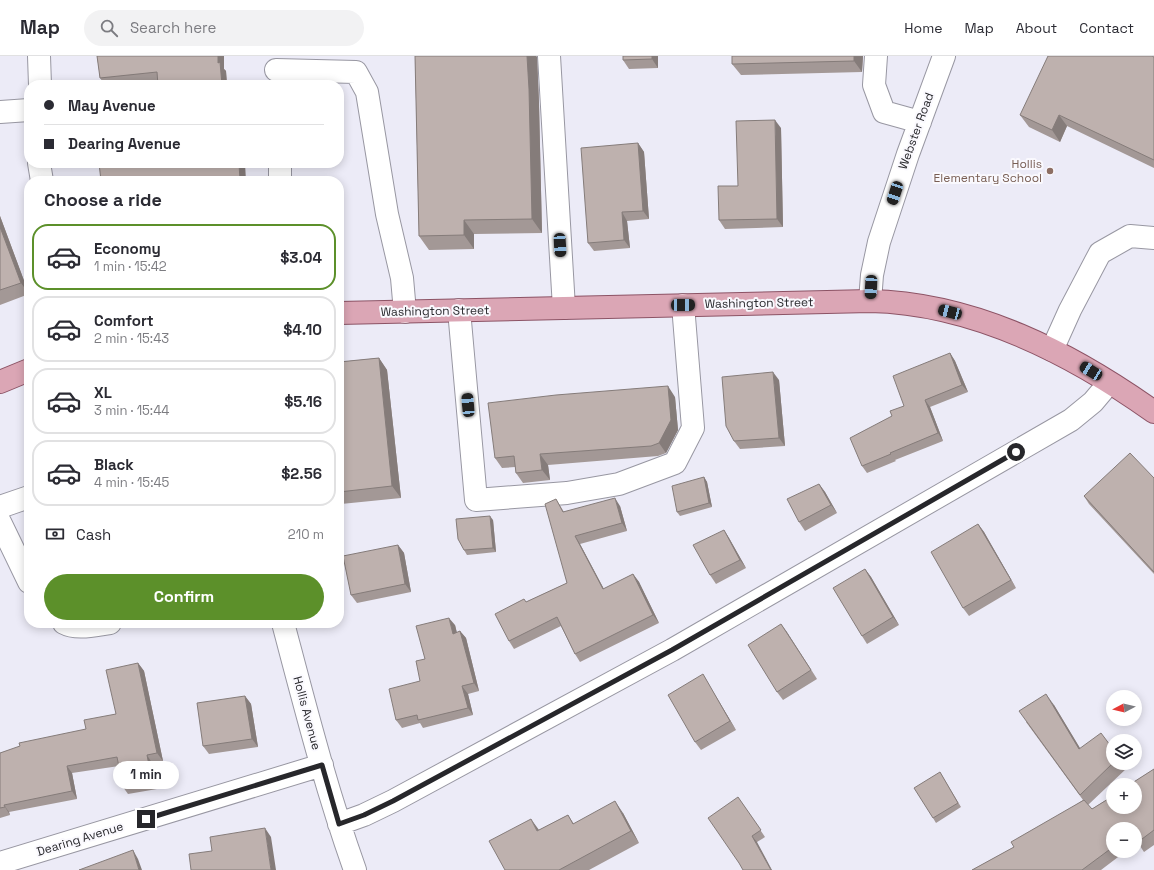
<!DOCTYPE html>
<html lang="en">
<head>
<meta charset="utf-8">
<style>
	:root { --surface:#fff; --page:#f2f2f3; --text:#2b2b33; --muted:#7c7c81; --line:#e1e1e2; --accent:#5c902a }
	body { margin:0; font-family:"Space Grotesk",sans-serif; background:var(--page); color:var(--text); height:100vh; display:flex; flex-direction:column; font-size:15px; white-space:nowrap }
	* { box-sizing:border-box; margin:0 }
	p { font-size:13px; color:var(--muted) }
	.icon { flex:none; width:22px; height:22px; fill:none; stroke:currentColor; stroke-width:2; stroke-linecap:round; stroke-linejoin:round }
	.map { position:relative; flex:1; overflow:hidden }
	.panel { position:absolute; left:24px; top:120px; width:320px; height:452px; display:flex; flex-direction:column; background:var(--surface); border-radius:16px; box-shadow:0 2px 10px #0003 }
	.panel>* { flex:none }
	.hud { position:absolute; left:24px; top:24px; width:320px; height:88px; border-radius:16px; box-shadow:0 2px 10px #0003; display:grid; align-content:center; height:88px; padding:0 20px; background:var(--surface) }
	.needle { width:26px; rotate:263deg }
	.tools { position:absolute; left:1106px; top:634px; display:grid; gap:8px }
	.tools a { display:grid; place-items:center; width:36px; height:36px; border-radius:50%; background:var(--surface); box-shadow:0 2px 10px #0003; font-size:20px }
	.end { position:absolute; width:18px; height:18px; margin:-9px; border:5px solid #27272b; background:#fff; box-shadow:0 0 0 2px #fff }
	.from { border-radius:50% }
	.bubble { position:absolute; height:28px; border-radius:14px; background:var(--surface); box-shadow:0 2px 10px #0003; font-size:13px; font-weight:600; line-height:28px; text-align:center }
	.car { position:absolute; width:12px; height:24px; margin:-12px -6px; border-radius:5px; box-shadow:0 0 3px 1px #0007; background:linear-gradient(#222 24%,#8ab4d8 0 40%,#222 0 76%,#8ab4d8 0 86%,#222 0) }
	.hud b { display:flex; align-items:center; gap:14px; height:38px; font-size:15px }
	.hud b+b { border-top:1px solid var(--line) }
	.hud i { width:10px; height:10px; background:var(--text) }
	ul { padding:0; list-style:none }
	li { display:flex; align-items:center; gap:12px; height:66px; margin:0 8px 6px; padding:0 12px; border:2px solid var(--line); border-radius:16px }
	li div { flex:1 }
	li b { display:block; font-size:15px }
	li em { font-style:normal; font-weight:600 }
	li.on { border-color:var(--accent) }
	li>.icon { width:36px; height:36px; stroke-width:1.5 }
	h2 { padding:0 20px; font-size:18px; line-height:48px }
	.pay { display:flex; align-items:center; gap:10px; height:44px; padding:0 20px; font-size:15px }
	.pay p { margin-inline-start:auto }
	.button { display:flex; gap:8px; margin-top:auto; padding:8px 20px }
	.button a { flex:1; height:46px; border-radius:24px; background:var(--accent); color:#fff; font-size:16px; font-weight:600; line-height:46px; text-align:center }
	header { display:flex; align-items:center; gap:24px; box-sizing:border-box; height:56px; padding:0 20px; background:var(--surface); border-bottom:1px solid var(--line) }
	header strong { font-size:19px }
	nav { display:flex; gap:22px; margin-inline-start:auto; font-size:14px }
	.search { width:280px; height:36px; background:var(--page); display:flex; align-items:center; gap:10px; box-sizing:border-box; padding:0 14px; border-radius:22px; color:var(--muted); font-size:15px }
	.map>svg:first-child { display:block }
</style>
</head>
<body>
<header>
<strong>Map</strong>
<div class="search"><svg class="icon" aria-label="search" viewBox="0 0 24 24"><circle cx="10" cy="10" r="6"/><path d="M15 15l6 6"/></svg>Search here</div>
<nav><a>Home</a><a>Map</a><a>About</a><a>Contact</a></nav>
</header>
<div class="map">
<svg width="1154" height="814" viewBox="0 0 1154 814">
	<rect width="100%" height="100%" fill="#ecebf7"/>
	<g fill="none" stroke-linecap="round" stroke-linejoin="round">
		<g stroke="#9897a2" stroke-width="24">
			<path id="minor" d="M39 0 40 29
				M549 0 564 252
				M876 0 874 29 884 56 920 66
				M276 14 356 16 367 36 387 158 402 222 405 256
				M0 56 29 54
				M39 107 42 125
				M280 107V125
				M870 245 872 219 879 186 908 98 944 0
				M459 254 476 444 567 437 619 428 675 407 693 372 683 249
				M1052 294 1070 254 1100 197 1130 180 1154 182
				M0 451 29 441
				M0 466 29 526
				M64 567C77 574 95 569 110 567
				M283 567C305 650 326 733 355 814
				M339 768 364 759 393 745 672 594 1071 364 1093 346 1109 327
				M0 807 322 709"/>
		</g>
		<g stroke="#8c5365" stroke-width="24">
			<path id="major" d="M339 257 870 245C974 247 1071 297 1154 356
				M0 326 29 314"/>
		</g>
		<use href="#minor" stroke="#fff" stroke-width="22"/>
		<use href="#major" stroke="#dba6b5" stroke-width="22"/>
	</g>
	<path fill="#a39896" d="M97 0 224 13 226 15 227 29H158V26L128 29H105L100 22Z
		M415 0H536L537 1 539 47 542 177 474 178V193L429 194 419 180Z
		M623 0H658V12L629 13 623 4Z
		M863 0 862 16 741 19 732 8Z
		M1154 1V112L1067 70 1060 86 1029 71 1020 59Z
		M781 72 783 171 725 173 719 164 738 130Z
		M638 87 644 96 649 163 627 165 630 192 594 195 588 187Z
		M0 160 29 238 0 249Z
		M950 297 955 305 968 336 930 351 943 385 895 404 896 405 867 417 862 410 892 360 904 350Z
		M379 302 387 314 401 442 341 448 339 445V306Z
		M779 324 785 390 740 393 734 385Z
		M675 341 678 374 666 397 658 400 548 409 550 424 523 427 516 417 515 411 502 412 495 402Z
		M704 421 707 426 712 451 680 460 677 456Z
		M1154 422V518L1089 448 1084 440Z
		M819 428 825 436 837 457 805 475 799 466Z
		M556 443 564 456 620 450 627 475 580 488 604 533 633 518 639 526 659 567 580 606 575 598 561 570 514 593 509 585 526 546 567 527Z
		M493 464 496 496 467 499 464 494Z
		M978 468 984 476 1016 532 969 560 963 552Z
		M724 474 729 482 746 512 716 528 710 519Z
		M398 489 404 497 411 536 357 547 351 539Z
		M865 513 871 521 899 569 867 588 862 580Z
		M781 568 817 623 783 644 777 636Z
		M455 569 457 577 460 575 466 582 479 635 468 638 473 659 423 672 420 667 402 672 396 664 420 625 425 603Z
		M138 607 144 615 163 705 152 707 157 733 128 738 123 731 119 710 72 717 77 743 9 756 10 759 0 762V697L86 673 116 658Z
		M703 618 708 627 736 674 701 694 695 686Z
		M245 640 251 648 258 691 209 698 203 690Z
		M1054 649 1080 692 1113 707H1123L1127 712 1088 749 1092 753 1154 713V789L1144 796 1138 787 1135 789V773H1113V795H1126L1101 814H972L1014 791 1083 744 1026 666Z
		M940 716 961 751 936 767 933 762Z
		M738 741 765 781 757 786 743 814Z
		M623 757 639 787 589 814H505L539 774 568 759 574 768Z"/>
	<path fill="#857c7a" d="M218 0H224V13L226 15 227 29H222L218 7Z
		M527 0H536L537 1 539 47 542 177 532 163Z
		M652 0H658V12L652 3Z
		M854 0H863L862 16 854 5Z
		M1059 59 1067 70 1060 86 1052 74Z
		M775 64 781 72 783 171 777 163Z
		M638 87 644 96 649 163 643 155Z
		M239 107H245L246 125H240Z
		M622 156 627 165 630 192 624 184Z
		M0 160 29 238 21 227 0 171Z
		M464 164 474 178V193L464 179Z
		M950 297 955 305 968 336 962 329Z
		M379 302 387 314 401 442 392 430Z
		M773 316 779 324 785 390 779 382Z
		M668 330 675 341 678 374 666 397 659 387Z
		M925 344 930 351 943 385 938 377Z
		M540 398 548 409 550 424 542 414Z
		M704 421 707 426 712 451 709 447Z
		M819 428 825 436 837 457 831 449Z
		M615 442 620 450 627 475 622 467Z
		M490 460 493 464 496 496 493 492Z
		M978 468 984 476 1016 532 1011 524Z
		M724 474 729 482 746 512 740 504Z
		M575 480 580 488 608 541 603 533Z
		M398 489 404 497 411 536 405 528Z
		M865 513 871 521 899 569 893 561Z
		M633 518 639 526 659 567 653 559Z
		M449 562 455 569 459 586 453 578Z
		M781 568 787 576 817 623 811 614Z
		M460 575 466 582 479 635 474 627Z
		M138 607 144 615 163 705 157 697Z
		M703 618 708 627 736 674 730 665Z
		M462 630 468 638 473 659 468 652Z
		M1046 638 1054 649 1087 704 1079 693Z
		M245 640 251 648 258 691 252 683Z
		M147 699 152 707 157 733 152 725Z
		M67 710 72 717 77 743 72 735Z
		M615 745 623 757 639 787 631 775Z
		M4 749 9 756 10 759 5 751Z
		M531 763 539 774 537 775Z
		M265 772 271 781 276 814H271Z
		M752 780 757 786 772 814H771Z
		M133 794 138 803 142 814H139Z"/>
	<path fill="#beb1ae" stroke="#857c7a" d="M97 0H218V7L220 6 222 29H158L157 16 100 22Z
		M415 0H527L529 33 532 163 464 164V179L419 180Z
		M623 0H652V3L623 4Z
		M732 0H854V5L732 8Z
		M1048 0H1152L1154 1V104L1059 59 1052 74 1020 59Z
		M775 64 777 163 719 164 718 130H738L736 65Z
		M638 87 643 155 622 156 624 184 588 187 581 92Z
		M99 107H239L240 125H101Z
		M0 171 21 227 0 234Z
		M950 297 962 329 925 344 938 377 890 397 891 398 862 410 850 382 892 360 890 355 904 350 893 320Z
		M379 302 392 430 339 436V306Z
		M773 316 779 382 734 385 726 370 722 321Z
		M668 330 671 364 659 387 651 390 540 398 542 414 516 417 514 400 495 402 488 347 556 339Z
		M1130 397 1154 422V516L1084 440Z
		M704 421 709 447 677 456 672 430Z
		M819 428 831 449 799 466 787 443Z
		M615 442 622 467 575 480 603 533 633 518 653 559 575 598 557 561 509 585 495 558 524 543 526 546 567 527 545 448 556 443 563 456Z
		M490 460 493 492 464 494 458 483 456 463Z
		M978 468 1011 524 963 552 931 496Z
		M724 474 740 504 710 519 693 489Z
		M398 489 405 528 351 539 343 500Z
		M865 513 893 561 862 580 833 532Z
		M449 562 453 578 460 575 474 627 462 630 468 652 418 664 417 659 396 664 389 633 420 625 416 605 425 603 416 570Z
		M781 568 811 614 777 636 748 589Z
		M138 607 157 697 147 699 152 725 123 731 117 701 67 710 72 735 4 749 5 751 0 752V697L20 690 19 687 86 673 84 664 116 658 106 614Z
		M703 618 730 665 695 686 668 639Z
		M1046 638 1079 693 1101 677 1113 693V707L1080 739 1019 655Z
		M245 640 252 683 203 690 197 647Z
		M1154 713V774L1138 786 1135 783V773H1113V791L1082 814H972L1014 791 1011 786 1084 744 1092 753 1113 740V751H1135V729H1129Z
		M940 716 958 747 933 762 914 732Z
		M738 741 761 774 752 780 771 814H743L739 807 708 762Z
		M615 745 631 775 559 814H505L489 785 531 763 537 775 568 759 573 768Z
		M265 772 271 814H191L189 798 212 795 210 781Z
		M133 794 139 814H79Z"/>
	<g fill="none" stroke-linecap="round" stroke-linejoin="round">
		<path stroke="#27272b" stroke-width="5" d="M146 763 322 709 339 768 364 759 393 745 672 594 1016 396"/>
	</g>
	<circle fill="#8d6e63" stroke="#faf9fe" stroke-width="1.5" cx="1050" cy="115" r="4"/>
	<g text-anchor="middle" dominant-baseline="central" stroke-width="4" stroke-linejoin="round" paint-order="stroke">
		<g font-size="12" fill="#27272b" stroke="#faf9fe">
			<text transform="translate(916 75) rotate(-70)">Webster Road</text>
			<text transform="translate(759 247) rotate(-1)">Washington Street</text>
			<text transform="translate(435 255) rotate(-1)">Washington Street</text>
			<text transform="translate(307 657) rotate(75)">Hollis Avenue</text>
			<text transform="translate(80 783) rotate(-17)">Dearing Avenue</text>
		</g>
		<g font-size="12" fill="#785e54" stroke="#faf9fe" text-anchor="end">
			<text x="1042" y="108">Hollis<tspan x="1042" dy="14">Elementary School</tspan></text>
		</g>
	</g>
</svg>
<div class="tools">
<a><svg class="needle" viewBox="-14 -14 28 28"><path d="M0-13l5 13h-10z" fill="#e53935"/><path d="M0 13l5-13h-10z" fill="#7c7c81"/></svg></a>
<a><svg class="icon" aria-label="layers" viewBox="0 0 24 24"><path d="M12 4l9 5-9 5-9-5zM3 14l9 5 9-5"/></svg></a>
<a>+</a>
<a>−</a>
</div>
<i class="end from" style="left:1016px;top:396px"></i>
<i class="end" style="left:146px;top:763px"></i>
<div class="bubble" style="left:113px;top:705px;width:66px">1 min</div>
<i class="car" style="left:895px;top:137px;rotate:198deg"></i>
<i class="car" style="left:560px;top:189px;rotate:177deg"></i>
<i class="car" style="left:871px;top:231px;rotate:183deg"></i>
<i class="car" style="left:683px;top:249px;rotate:89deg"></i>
<i class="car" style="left:950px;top:256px;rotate:285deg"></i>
<i class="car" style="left:1091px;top:315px;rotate:302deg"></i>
<i class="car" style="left:468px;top:349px;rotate:355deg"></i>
<div class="hud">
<b><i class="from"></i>May Avenue</b>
<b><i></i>Dearing Avenue</b>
</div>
<section class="panel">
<h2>Choose a ride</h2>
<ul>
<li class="on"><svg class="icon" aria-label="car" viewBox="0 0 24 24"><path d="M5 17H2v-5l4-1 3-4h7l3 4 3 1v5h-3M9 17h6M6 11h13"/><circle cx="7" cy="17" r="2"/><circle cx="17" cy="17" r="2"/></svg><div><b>Economy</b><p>1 min · 15:42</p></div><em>$3.04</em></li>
<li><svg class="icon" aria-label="car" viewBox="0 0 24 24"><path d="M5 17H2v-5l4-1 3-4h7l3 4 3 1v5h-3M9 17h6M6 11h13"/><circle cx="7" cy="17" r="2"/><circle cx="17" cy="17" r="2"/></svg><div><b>Comfort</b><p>2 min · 15:43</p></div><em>$4.10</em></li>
<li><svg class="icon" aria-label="car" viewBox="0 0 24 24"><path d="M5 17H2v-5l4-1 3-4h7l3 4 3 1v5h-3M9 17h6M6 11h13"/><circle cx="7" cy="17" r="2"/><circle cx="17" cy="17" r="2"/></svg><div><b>XL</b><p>3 min · 15:44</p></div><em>$5.16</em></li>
<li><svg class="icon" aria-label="car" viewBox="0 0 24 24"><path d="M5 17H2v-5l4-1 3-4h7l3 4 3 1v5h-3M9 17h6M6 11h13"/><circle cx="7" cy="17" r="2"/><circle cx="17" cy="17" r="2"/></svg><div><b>Black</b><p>4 min · 15:45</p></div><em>$2.56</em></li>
</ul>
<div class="pay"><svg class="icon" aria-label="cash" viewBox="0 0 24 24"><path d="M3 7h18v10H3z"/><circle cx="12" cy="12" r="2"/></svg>Cash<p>210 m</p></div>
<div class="button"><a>Confirm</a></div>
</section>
</div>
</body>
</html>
